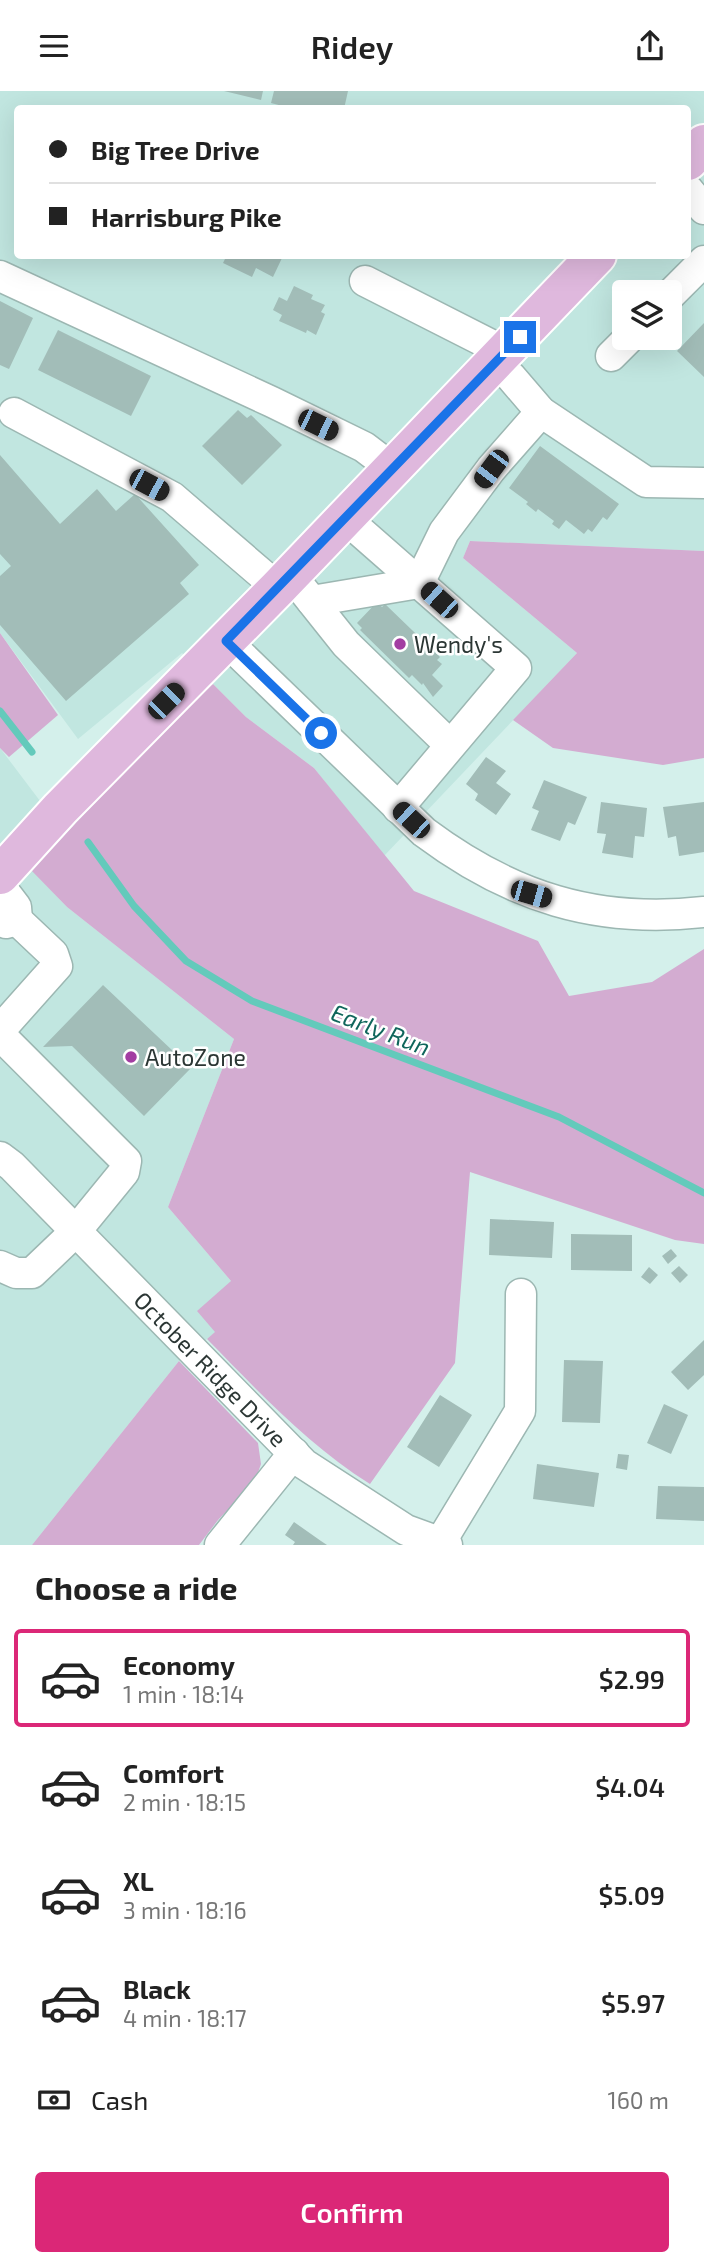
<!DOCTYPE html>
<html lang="en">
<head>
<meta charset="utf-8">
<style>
	:root { --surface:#fff; --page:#f6f6f6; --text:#222; --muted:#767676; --line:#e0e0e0; --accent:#db2777 }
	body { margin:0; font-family:"Exo 2",sans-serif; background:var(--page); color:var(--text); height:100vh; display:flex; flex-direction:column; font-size:26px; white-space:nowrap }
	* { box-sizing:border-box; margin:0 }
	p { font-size:23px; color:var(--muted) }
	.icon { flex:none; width:38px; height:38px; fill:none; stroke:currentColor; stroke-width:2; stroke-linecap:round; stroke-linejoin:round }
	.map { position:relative; height:1454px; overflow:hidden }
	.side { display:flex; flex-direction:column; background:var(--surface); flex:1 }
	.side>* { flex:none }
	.guide { position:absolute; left:14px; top:14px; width:677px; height:154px; border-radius:7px; box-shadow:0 7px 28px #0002; display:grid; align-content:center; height:154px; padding:0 35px; background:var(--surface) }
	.fabs { position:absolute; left:612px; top:189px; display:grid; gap:14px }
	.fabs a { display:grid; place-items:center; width:70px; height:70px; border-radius:7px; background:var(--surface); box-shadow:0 7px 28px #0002; font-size:35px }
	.end { position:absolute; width:32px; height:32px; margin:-16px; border:9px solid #1a73e8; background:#fff; box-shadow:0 0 0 4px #fff }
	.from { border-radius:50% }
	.car { position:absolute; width:21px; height:42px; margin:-21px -10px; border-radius:9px; box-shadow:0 0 5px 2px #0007; background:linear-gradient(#222 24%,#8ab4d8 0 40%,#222 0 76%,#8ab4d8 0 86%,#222 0) }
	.guide b { display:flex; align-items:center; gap:24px; height:66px; font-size:26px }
	.guide b+b { border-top:2px solid var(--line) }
	.guide i { width:18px; height:18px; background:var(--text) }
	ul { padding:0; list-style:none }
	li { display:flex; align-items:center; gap:21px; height:98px; margin:0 14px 10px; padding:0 21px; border:4px solid transparent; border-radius:7px }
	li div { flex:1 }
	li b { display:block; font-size:26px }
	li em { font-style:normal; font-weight:600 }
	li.on { border-color:var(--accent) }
	li>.icon { width:63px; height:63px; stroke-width:1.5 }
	h2 { padding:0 35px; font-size:32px; line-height:84px }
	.pay { display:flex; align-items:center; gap:18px; height:77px; padding:0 35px; font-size:26px }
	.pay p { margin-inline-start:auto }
	.action { display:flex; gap:14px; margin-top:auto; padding:14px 35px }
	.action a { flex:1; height:80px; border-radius:7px; background:var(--accent); color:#fff; font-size:28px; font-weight:600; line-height:80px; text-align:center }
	header { display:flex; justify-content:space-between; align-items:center; height:91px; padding:0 35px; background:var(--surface); font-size:32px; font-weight:600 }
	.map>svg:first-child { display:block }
</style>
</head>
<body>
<header><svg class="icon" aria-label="menu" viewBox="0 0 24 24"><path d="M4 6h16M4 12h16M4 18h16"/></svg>Ridey<svg class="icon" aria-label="share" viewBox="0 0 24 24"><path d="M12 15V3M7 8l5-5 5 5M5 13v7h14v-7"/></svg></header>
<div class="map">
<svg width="704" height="1454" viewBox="0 0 704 1454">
	<rect width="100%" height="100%" fill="#d4f0eb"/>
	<path fill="#c1e6e0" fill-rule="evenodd" d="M0 0H704V460L470 450 463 467 577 562 384 765 314 677 246 626 182 562 78 648 0 542ZM18 18H688V164H18ZM625 201H670V247H625Z
		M0 657 65 743 32 779 67 816 234 948 168 1116 231 1190 216 1241 179 1270 32 1454H0Z"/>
	<path fill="#d3acd1" d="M470 450 704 460V667L663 674 553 657 513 629 577 562 463 467Z
		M0 542 58 624 9 666 0 657Z
		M213 593 246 626 314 677 414 800 538 850 569 905 652 891 704 858V1153L675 1149 470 1081 455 1272 370 1393C307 1353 259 1301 207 1248L215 1241 197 1220 231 1190 168 1116 234 948 67 816 31 779 199 602Z
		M179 1270 258 1352 261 1373 255 1390 218 1429 199 1454H32Z"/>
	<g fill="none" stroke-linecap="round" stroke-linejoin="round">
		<path stroke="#63cabb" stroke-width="7" d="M0 620 32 661
			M88 751 134 815 186 870 252 910 559 1026 704 1102"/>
	</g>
	<path fill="#a2bdb8" d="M224 0H263L261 9Z
		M274 0H348L344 18H294L271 12Z
		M227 164H278L282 167 273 186 256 177 252 186 223 172Z
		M294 195 313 204 311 208 325 214 321 221 325 223 316 244 307 239 306 242 279 230 282 224 273 219 279 206 287 210Z
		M0 210 33 227 9 278 0 274Z
		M704 232V286L677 260Z
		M58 239 151 285 131 325 38 279Z
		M238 319 247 327 251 324 282 354 242 394 202 355Z
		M540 355 619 413 607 429 603 426 592 441 588 438 584 443 566 429 559 438 552 433 554 430 538 418 536 421 526 413 528 411 509 397Z
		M0 364 60 433 97 398 116 420 135 403 199 474 180 492 189 503 66 610 0 534V485L11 475 0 463Z
		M377 511 382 516 385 513 440 566 437 569 442 573 432 584 443 595 433 606 423 592 422 594 412 584 409 587 360 539 362 537 357 532Z
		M486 666 506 680 496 692 511 703 496 724 475 709 478 703 466 693Z
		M544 689 587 706 575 734 568 731 560 750 531 739 539 720 532 717Z
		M601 711 647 717 644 746 635 745 633 767 602 762 606 743 597 742Z
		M704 711V761L679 765 676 745 668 747 663 716Z
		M103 894 191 977 144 1025 72 955 43 956Z
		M490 1128 554 1131 552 1167 489 1164Z
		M571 1143 632 1144V1180L571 1179Z
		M671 1158 677 1165 668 1173 662 1165Z
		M679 1175 688 1184 680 1192 671 1182Z
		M649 1176 658 1184 650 1193 641 1186Z
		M704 1249V1284L688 1299 671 1281Z
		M564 1269 603 1270 600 1332 562 1331Z
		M440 1304 472 1324 439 1376 407 1356Z
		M664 1313 688 1324 671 1363 647 1352Z
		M618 1363 629 1364 627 1379 616 1377Z
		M537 1373 599 1382 594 1416 533 1408Z
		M658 1395 704 1396V1430L656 1428Z
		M294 1431 321 1450 327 1454H293L295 1451 285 1444Z"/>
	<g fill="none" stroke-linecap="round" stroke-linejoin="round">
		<g stroke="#9cb7b2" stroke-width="33">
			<g id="minor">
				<path d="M688 99 704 118"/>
				<path d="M0 185 272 311 364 356 393 378"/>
				<path d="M365 190 505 261"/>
				<path d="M670 204 704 170"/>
				<path d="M611 265 629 247"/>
				<path d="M495 272 511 286 541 321 646 391 704 392"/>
				<path d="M14 322 172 406 278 497"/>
				<path d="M345 427 516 577 398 717"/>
				<path d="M291 484 346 553 450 654"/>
				<path d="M419 492 444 441 491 378 541 321"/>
				<path d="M312 510 419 492"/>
				<path d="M226 550 424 741C511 806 596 833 704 821"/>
				<path d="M0 795 16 816 17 829 6 832 0 828"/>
				<path d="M0 939 57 875 53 863 17 829"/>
				<path d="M0 941 3 947 126 1070 124 1081 75 1141 32 1182H16L0 1175"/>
				<path id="s1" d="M0 1066 12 1075 304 1373 406 1439 447 1454"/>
				<path d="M440 1452 520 1320 521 1203"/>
				<path d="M220 1454 294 1362"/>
			</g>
		</g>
		<g stroke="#fff" stroke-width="42">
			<path id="major" d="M688 70 704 53
				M0 784 60 718 278 497 597 164"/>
		</g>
		<use href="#minor" stroke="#fff" stroke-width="30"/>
		<use href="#major" stroke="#dfb8dd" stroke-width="38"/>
	</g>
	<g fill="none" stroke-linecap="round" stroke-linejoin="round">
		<path stroke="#1a73e8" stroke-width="9" d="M321 642 226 550 520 246"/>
	</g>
	<g fill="#a23da2" stroke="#fff" stroke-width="2.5">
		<circle cx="400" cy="553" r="7"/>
		<circle cx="131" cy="966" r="7"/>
	</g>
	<g text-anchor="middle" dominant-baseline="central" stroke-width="5" stroke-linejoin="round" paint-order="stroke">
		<g font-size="23" fill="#2b3634" stroke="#fff" text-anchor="start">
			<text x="414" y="553">Wendy's</text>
			<text x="145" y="966">AutoZone</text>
		</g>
		<g font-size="23" fill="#2b3634" stroke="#fff">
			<text stroke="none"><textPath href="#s1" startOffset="299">October Ridge Drive</textPath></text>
		</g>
		<g font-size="24" font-style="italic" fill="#10665c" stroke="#fff">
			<text transform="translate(381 938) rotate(21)">Early Run</text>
		</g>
	</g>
</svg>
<div class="fabs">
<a><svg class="icon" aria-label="layers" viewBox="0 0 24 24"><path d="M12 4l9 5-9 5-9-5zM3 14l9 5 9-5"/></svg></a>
</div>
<i class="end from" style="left:321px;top:642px"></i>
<i class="end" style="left:520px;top:246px"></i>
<i class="car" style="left:318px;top:334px;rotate:116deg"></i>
<i class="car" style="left:491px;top:378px;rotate:217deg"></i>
<i class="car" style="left:149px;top:394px;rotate:118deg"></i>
<i class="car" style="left:439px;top:509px;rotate:312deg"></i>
<i class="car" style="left:166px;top:610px;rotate:45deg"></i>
<i class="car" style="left:411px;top:729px;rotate:313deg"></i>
<i class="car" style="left:531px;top:803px;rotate:106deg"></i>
<div class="guide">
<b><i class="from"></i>Big Tree Drive</b>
<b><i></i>Harrisburg Pike</b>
</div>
</div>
<section class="side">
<h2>Choose a ride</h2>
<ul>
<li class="on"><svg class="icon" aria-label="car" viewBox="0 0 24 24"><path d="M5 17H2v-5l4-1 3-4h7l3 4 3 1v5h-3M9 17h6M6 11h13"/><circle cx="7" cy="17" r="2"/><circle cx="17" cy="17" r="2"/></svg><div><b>Economy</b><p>1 min · 18:14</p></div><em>$2.99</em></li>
<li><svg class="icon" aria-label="car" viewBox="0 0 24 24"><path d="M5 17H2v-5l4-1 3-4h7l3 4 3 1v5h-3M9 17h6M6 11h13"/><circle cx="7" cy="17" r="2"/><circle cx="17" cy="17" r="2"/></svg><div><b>Comfort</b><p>2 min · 18:15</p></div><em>$4.04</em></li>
<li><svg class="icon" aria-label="car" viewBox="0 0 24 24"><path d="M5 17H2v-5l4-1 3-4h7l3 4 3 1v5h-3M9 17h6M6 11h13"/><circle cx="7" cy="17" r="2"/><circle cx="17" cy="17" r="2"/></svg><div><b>XL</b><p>3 min · 18:16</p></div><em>$5.09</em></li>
<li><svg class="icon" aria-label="car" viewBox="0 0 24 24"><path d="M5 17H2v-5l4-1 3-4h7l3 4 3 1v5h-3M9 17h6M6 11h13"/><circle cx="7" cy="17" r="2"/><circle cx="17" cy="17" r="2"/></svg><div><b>Black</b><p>4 min · 18:17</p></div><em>$5.97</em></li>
</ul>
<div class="pay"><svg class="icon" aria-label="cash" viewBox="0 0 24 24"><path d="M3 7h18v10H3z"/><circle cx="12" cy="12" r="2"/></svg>Cash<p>160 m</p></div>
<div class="action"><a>Confirm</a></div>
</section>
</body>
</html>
